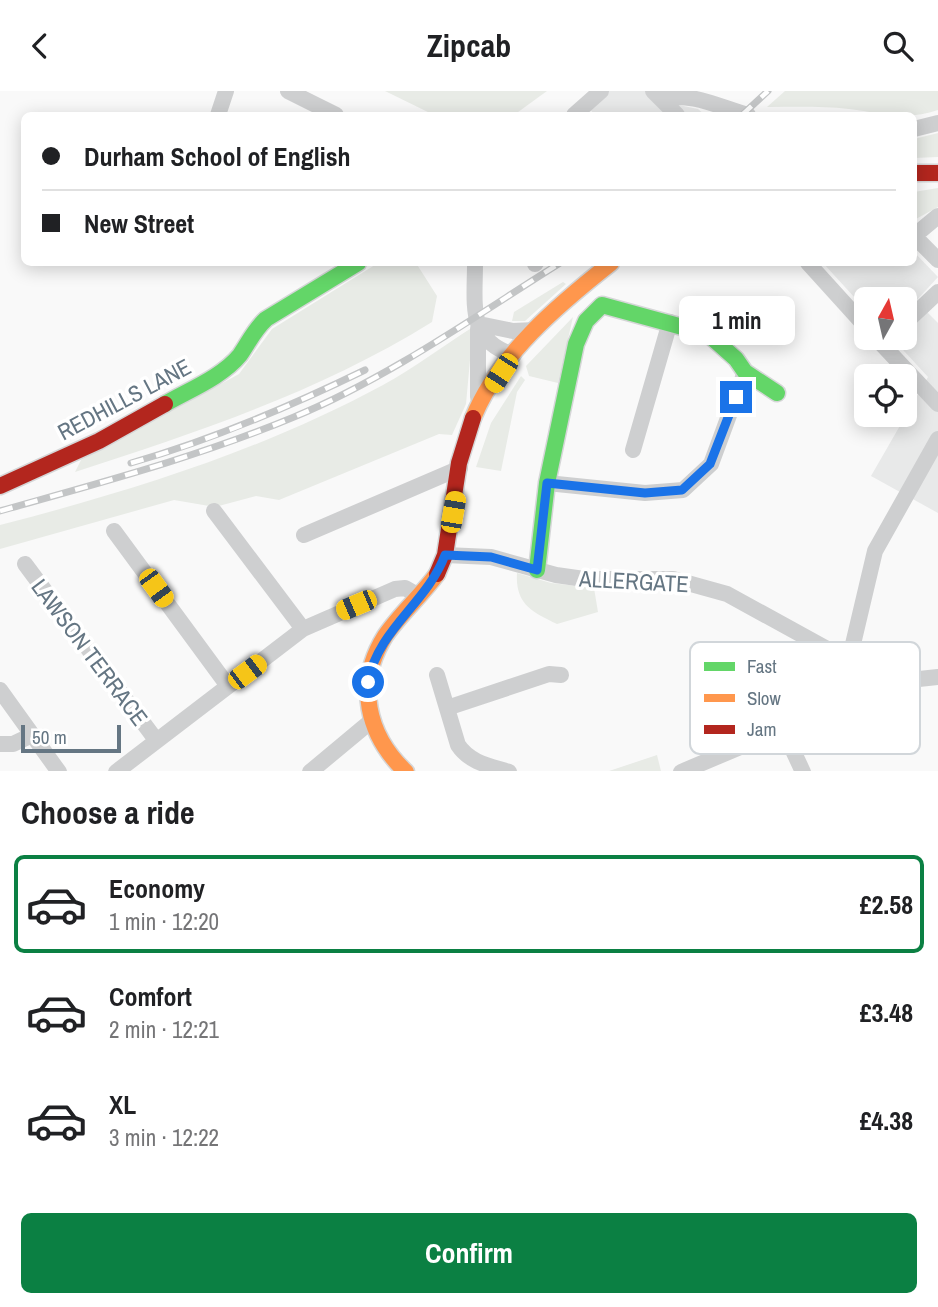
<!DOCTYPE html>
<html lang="en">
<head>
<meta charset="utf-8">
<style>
	:root { --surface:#fff; --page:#f6f6f6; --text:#202124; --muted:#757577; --line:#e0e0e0; --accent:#0b8043 }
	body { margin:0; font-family:"Archivo Narrow",sans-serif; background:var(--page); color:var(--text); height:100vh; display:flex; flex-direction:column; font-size:26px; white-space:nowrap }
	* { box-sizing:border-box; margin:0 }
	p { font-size:23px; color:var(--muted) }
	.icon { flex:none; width:38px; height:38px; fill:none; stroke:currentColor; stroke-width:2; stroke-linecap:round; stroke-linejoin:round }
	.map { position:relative; height:680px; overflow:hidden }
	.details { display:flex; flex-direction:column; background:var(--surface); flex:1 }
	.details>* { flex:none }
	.hud { position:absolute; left:21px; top:21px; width:896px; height:154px; border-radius:10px; box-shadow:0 4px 18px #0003; display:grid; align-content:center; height:154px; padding:0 21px; background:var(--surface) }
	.needle { width:46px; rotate:8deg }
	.buttons { position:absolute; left:854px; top:196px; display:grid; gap:14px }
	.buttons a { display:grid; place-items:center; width:63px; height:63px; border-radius:10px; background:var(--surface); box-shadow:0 4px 18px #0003; font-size:35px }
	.scale { position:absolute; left:21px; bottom:18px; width:100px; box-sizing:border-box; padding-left:7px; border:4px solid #657683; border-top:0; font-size:19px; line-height:24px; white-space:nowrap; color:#657683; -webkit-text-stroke:5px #fff; paint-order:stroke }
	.end { position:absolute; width:32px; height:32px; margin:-16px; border:9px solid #1a73e8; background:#fff; box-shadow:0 0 0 4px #fff }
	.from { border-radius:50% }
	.bubble { position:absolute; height:49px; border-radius:10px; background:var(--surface); box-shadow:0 4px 18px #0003; font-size:23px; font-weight:700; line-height:49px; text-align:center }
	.car { position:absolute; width:21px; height:42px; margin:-21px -10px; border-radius:9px; box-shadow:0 0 5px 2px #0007; background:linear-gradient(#f5c518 24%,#345 0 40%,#f5c518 0 76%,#345 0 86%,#f5c518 0) }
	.hud b { display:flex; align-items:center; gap:24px; height:66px; font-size:26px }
	.hud b+b { border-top:2px solid var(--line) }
	.hud i { width:18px; height:18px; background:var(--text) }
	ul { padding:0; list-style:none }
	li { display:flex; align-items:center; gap:21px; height:98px; margin:0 14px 10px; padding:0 7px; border:4px solid transparent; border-radius:10px }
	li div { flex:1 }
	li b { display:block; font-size:26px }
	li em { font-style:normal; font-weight:700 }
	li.selected { border-color:var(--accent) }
	li>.icon { width:63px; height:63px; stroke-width:1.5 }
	h2 { padding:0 21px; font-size:32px; line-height:84px }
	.primary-button { display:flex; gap:14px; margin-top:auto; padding:14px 21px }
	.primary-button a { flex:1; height:80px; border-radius:10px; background:var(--accent); color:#fff; font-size:28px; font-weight:700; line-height:80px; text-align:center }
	header { display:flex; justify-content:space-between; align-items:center; height:91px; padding:0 21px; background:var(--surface); font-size:32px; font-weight:700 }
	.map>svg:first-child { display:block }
</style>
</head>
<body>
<header><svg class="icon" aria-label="back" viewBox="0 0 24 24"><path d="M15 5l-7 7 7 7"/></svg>Zipcab<svg class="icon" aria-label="search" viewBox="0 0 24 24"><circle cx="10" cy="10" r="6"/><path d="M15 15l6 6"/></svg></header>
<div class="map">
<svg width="938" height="681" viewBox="0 0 938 681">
	<rect width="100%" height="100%" fill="#f9f9f9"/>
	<path fill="#e8e9e9" d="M601 0H653L674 13 698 18 705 24H595L587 15Z
		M914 161 938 186 916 210 938 232V422L871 385 928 286 892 247H905V208H866V219L823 172H914Z"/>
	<path fill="#e8ebe6" d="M385 0H547L514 24H434Z
		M785 0H938V19C908 30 881 22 849 18 822 15 795 16 767 16Z
		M938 42V66L914 67V48Z
		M938 97V116L914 129V101Z
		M378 172H416L437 205 432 231C321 300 199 341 75 381L81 369 239 283 272 238Z
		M563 191 566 193 525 230H512L514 221Z
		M573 226 558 292 529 285 526 275Z
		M473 236 466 313 452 344 439 343 279 409 256 405 215 416 174 409 0 458V434C132 400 263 359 383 294 414 277 443 255 473 236Z
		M521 285 525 289 517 301 501 380 476 376 491 332Z
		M517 482 551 492 594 497 598 521 557 533C532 521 515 513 517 482Z
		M657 664 661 680H609Z"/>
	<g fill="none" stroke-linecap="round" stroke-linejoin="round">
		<g stroke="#d5d6d7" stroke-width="19">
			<path id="fast" d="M165 313C189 299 222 286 240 264 249 251 254 239 266 228L358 172
				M537 479 547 392 576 253 586 230 602 214 708 243 736 268 745 281 777 302"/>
		</g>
		<g stroke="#d5d6d7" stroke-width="19">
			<path id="slow" d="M473 327C499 263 558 214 611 172
				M406 681C367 644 355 593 385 545 400 523 421 505 437 483"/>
		</g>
		<g stroke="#d5d6d7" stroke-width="19">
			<path id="jam" d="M914 82H938
				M0 395 99 350 165 313
				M437 483 445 464 459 372 473 327"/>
		</g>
		<path stroke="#cecfd0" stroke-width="16" d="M288 0 336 24
			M653 0 677 24
			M663 8C689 0 722 17 748 24
			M218 24 226 0
			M574 24 601 0
			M914 38 938 32
			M938 125 914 145 938 169
			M475 172C475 213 467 250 514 264
			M808 172 866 236
			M535 173 536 172
			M905 232 938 201
			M479 233 513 240 535 239
			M876 247 938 313
			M478 306V238
			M633 359 670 231
			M547 392 645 402 683 399 711 373 745 281
			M214 420 303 538
			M114 440 228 595
			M304 444 460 377
			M445 464 491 466 556 484 584 488H673L727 503 849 570
			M25 473 156 649
			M849 570 875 460 938 348
			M849 570 862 601
			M437 584 458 654C470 672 490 675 509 681
			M0 599 59 681
			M447 617 549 583 561 584
			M783 638 803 681
			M0 653H13L32 644
			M116 681 303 538 395 498 405 497 419 505
			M310 681 370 631
			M681 681 783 638 882 592 938 586"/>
		<use href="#fast" stroke="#63d668" stroke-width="16"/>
		<use href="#slow" stroke="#ff974d" stroke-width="16"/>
		<use href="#jam" stroke="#b3261e" stroke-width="16"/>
		<g stroke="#c3c5c6" stroke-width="7">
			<path id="rail" d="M742 24 768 0
				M131 372C212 349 289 316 365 279
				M0 420C99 392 198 366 294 326 388 287 474 226 560 172"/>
		</g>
		<use href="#rail" stroke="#fff" stroke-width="4.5" stroke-dasharray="13" stroke-linecap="butt"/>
	</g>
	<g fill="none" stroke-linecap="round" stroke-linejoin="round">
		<path stroke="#1a73e8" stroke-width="9" d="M368 591C378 538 427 512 445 464L491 466 537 479 547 392 645 402 682 399 710 373 736 306"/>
	</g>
	<g text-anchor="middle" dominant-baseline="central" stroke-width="7" stroke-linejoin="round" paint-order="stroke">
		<g font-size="23" fill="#657683" stroke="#fff">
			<text transform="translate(124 308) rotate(-28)">REDHILLS LANE</text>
			<text transform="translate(634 490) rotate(3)">ALLERGATE</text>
			<text transform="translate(90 561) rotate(53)">LAWSON TERRACE</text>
		</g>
	</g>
	<rect x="690" y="551" width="230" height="112" rx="10" fill="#fff" stroke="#d1d6da" stroke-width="2"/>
	<rect x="704" y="571" width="31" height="9" fill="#63d668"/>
	<rect x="704" y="603" width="31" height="8" fill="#ff974d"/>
	<rect x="704" y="634" width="31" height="9" fill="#b3261e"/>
	<g font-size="19" fill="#657683">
		<text x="747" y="582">Fast</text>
		<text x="747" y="614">Slow</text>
		<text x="747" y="645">Jam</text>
	</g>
</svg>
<div class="buttons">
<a><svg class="needle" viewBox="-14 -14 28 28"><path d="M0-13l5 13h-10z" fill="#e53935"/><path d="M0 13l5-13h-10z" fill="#757577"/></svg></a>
<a><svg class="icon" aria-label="locate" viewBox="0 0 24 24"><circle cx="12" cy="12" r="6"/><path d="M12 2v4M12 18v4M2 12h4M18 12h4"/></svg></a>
</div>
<div class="scale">50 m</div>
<i class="end from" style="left:368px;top:591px"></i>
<i class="end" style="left:736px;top:306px"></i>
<div class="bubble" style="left:679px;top:205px;width:116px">1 min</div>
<i class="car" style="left:501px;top:282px;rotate:213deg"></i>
<i class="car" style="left:453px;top:421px;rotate:10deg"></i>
<i class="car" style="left:156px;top:497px;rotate:144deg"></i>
<i class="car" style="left:356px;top:514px;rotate:247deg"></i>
<i class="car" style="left:247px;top:581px;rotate:53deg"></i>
<div class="hud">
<b><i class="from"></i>Durham School of English</b>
<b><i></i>New Street</b>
</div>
</div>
<section class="details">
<h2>Choose a ride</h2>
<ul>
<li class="selected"><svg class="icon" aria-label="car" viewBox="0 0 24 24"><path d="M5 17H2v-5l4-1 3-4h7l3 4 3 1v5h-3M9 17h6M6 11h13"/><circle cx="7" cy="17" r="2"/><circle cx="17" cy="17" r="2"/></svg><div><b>Economy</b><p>1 min · 12:20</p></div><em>£2.58</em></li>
<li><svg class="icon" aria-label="car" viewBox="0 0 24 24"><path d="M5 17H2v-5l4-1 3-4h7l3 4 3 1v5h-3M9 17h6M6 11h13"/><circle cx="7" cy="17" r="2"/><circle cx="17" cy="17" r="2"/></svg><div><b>Comfort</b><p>2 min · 12:21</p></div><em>£3.48</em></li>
<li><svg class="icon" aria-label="car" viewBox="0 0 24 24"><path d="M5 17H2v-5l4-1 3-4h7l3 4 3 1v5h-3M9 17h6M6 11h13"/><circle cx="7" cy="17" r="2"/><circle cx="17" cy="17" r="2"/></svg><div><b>XL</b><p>3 min · 12:22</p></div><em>£4.38</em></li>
</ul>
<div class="primary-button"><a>Confirm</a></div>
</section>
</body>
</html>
